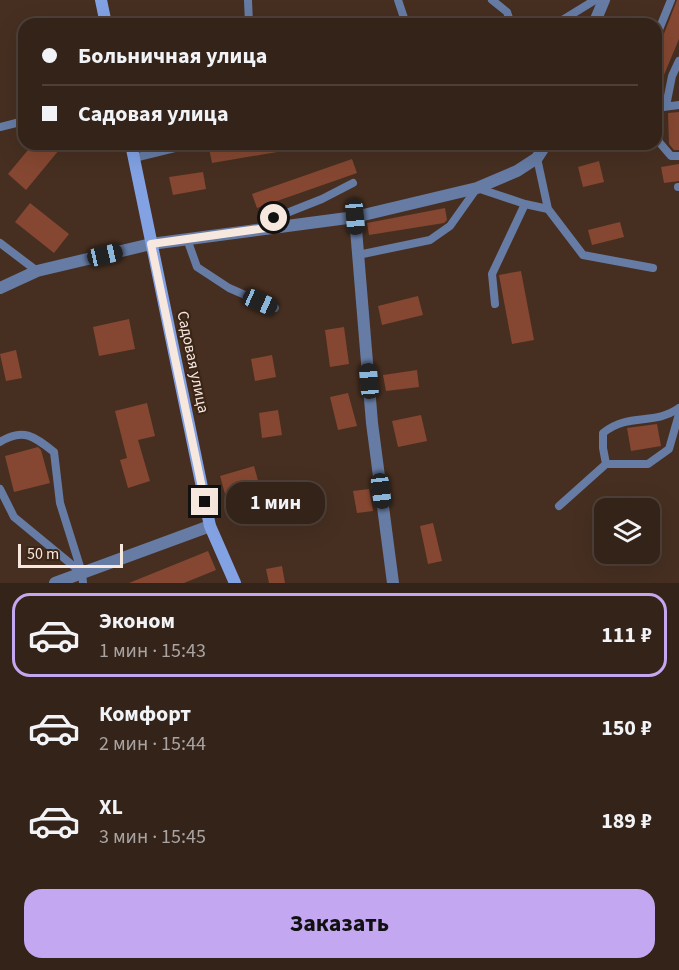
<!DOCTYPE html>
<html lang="ru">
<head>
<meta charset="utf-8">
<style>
	:root { --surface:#342319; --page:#3c2b22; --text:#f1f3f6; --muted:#a9a4a2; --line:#4e4038; --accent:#c4a7f1 }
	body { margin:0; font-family:"Source Sans 3",sans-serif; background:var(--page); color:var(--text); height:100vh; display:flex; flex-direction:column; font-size:22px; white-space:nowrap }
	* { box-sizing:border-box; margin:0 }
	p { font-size:20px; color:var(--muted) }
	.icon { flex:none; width:33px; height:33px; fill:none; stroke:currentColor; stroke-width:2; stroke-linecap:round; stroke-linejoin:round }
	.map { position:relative; height:583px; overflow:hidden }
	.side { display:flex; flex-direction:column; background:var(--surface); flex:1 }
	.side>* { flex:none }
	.top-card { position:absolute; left:18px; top:18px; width:644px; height:132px; border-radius:18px; box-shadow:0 6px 24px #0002,0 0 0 2px var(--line); display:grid; align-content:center; height:132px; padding:0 24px; background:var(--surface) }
	.controls { position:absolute; left:594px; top:498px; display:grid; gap:12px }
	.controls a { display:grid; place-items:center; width:66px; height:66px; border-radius:12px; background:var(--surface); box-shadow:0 6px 24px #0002,0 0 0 2px var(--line); font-size:30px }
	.scale { position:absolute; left:18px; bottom:15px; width:105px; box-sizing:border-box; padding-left:6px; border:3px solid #f7e8df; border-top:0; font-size:16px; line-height:21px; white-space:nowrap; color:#f7e8df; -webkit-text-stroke:4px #3b2517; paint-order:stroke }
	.end { position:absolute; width:27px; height:27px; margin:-14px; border:8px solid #f7e8df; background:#111; box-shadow:0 0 0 3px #111 }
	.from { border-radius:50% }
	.bubble { position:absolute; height:42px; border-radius:18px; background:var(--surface); box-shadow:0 6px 24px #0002,0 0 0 2px var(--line); font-size:20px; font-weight:700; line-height:42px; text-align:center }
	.car { position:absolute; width:18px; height:36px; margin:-18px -9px; border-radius:8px; box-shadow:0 0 4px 2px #0007; background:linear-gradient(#222 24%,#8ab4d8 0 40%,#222 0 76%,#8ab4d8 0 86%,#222 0) }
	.top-card b { display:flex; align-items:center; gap:21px; height:57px; font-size:22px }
	.top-card b+b { border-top:2px solid var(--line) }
	.top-card i { width:15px; height:15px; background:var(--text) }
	ul { padding:10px 0 0; list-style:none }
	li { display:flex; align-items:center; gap:18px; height:84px; margin:0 12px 9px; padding:0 12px; border:3px solid transparent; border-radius:18px }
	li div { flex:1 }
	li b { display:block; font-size:22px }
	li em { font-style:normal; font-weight:700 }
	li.current { border-color:var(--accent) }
	li>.icon { width:54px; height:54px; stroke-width:1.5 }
	.primary-button { display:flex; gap:12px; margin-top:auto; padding:12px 24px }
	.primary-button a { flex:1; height:69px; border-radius:18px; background:var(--accent); color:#111; font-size:24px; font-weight:700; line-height:69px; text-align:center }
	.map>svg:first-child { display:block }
</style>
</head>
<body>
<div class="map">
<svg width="679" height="583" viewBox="0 0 679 583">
	<rect width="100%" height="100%" fill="#462f21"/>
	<path fill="#854731" d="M677 0H679V39L656 94V48L662 39Z
		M679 112V150H674L669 144 668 113Z
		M33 144H64L26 190 8 174Z
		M235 144H289V150L212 163 209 148Z
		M352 159 357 173 257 208 252 194Z
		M599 161 604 182 583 187 578 167Z
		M679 164V181L664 183 661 167Z
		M203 172 206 189 173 195 169 177Z
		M30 203 69 234 54 253 15 222Z
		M445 208 447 220 444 223 369 235 367 223Z
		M620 222 624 237 592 245 588 230Z
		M521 271 534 340 512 344 499 275Z
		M418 296 423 315 382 325 378 306Z
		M129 319 135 349 99 356 93 327Z
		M344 327 349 364 330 367 325 330Z
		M16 350 22 378 6 381 0 354Z
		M272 355 276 377 255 381 251 359Z
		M417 370 419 387 386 391 383 375Z
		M348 393 357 426 338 430 330 397Z
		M147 403 155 436 138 440 150 481 128 488 120 460 127 458 115 411Z
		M278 410 282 435 262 438 259 413Z
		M421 415 427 441 398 447 392 421Z
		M657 424 661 446 631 451 627 428Z
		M38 447 41 450 50 483 14 492 5 456Z
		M254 466 259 484 225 494 220 476Z
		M369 489 373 511 357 513 353 491Z
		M433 523 442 561 428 564 420 526Z
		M208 551 216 570 184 583H129Z
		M282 566 285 583H269L266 569Z"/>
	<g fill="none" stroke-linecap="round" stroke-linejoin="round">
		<path stroke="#677ca5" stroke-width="8" d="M248 0 249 24
			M398 0 406 24
			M492 0 507 12 511 24
			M556 24 595 0
			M656 37 671 0
			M666 106 672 76 679 61
			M656 108 679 105
			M656 124 659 142 671 156H679
			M0 127 24 121
			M134 158 191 144
			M537 158 548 209
			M678 187H679
			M266 228 274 218 322 199 353 183
			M187 239 197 267 229 288 275 308
			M0 243 37 271
			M358 255 430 240 450 226 477 188 525 204 548 209 583 255 653 268
			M495 304 492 274 525 204
			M0 442C23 427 35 437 54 452L60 503 82 573 83 583
			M606 464H648L669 449 679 414
			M0 489 14 517 82 573
			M559 506 606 464 603 448V433C629 412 654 426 679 408"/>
		<path stroke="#677ca5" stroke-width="12" d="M594 24 604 0
			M355 217 372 423 393 583
			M0 288 37 271 151 244 355 217 477 188 517 171 537 158 546 144
			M55 583 210 526"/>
		<path stroke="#82a2e4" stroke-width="12" d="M101 0 106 24
			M131 144 210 526 235 583"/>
	</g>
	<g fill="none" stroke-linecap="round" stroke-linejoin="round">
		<path stroke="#f7e8df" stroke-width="8" d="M205 502 151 244 266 228 274 218"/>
	</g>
	<g text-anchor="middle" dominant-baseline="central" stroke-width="4.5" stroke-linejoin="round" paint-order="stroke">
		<g font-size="16" fill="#f7e8df" stroke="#3b2517">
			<text transform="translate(193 362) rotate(78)">Садовая улица</text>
		</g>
	</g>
</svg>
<div class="controls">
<a><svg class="icon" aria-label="layers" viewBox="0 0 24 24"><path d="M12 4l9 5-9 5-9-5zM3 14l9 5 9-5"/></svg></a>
</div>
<div class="scale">50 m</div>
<i class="end from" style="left:274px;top:218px"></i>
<i class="end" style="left:205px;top:502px"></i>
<div class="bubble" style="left:226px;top:482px;width:99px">1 мин</div>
<i class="car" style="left:355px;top:217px;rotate:175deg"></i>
<i class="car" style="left:105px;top:255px;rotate:77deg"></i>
<i class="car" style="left:260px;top:302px;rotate:114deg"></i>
<i class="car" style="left:369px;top:381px;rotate:355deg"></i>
<i class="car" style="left:381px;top:491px;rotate:173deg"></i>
<div class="top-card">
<b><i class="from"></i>Больничная улица</b>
<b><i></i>Садовая улица</b>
</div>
</div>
<section class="side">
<ul>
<li class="current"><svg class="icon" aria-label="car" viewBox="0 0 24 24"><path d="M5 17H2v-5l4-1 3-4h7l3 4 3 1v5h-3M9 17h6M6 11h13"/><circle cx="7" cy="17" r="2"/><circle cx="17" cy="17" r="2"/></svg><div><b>Эконом</b><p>1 мин · 15:43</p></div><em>111 ₽</em></li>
<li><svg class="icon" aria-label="car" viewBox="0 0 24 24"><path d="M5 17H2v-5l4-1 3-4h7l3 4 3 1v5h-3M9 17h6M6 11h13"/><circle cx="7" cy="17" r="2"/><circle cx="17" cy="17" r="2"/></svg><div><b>Комфорт</b><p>2 мин · 15:44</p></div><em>150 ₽</em></li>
<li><svg class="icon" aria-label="car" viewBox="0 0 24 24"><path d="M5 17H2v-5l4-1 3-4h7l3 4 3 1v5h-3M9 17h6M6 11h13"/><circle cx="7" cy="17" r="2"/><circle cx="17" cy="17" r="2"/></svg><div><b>XL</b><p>3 мин · 15:45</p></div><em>189 ₽</em></li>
</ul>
<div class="primary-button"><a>Заказать</a></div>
</section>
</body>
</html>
